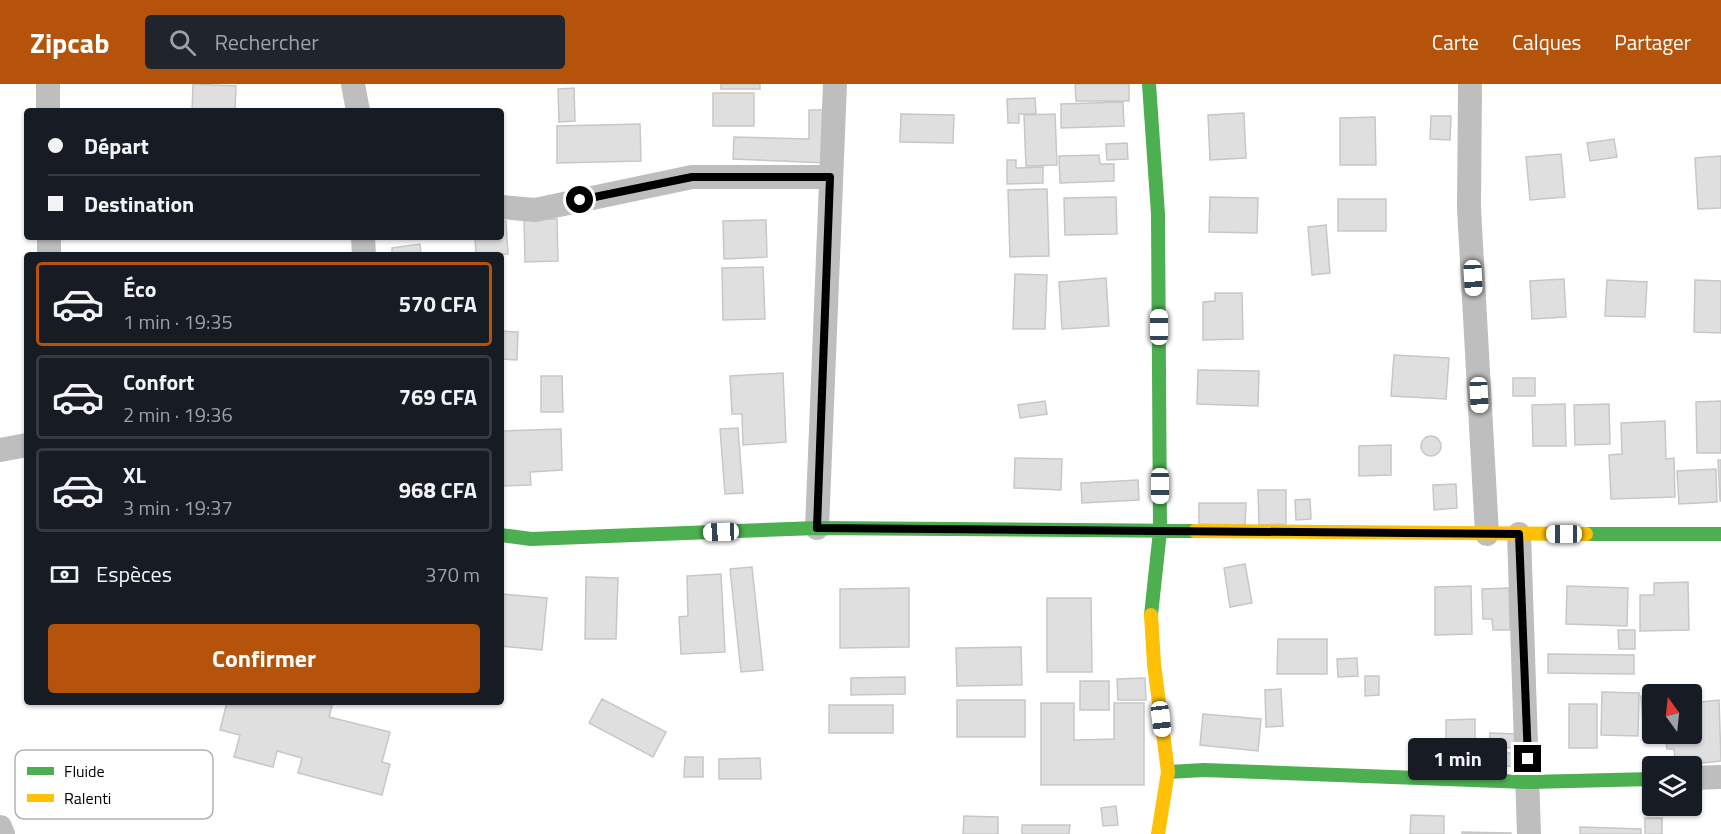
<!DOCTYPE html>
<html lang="fr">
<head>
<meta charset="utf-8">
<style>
	:root { --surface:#171b24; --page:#20242c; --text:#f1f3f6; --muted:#9ea1a6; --line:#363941; --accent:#b45309 }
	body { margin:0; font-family:"Titillium Web",sans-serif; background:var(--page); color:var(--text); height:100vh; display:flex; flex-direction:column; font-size:22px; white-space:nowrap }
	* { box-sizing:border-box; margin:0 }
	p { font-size:20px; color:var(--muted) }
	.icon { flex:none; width:33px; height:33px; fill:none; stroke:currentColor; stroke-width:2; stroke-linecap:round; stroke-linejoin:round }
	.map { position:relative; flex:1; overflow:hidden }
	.drawer { position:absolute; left:24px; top:168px; width:480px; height:453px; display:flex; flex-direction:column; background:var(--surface); border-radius:6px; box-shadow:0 2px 4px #0004 }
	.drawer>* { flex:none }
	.banner { position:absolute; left:24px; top:24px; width:480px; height:132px; border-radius:6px; box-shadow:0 2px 4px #0004; display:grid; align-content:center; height:132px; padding:0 24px; background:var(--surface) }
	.needle { width:39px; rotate:345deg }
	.fabs { position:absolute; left:1642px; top:600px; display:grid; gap:12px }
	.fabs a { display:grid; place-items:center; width:60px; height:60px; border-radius:6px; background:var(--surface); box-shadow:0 2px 4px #0004; font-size:30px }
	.end { position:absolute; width:27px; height:27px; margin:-14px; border:8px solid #000; background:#fff; box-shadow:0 0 0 3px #fff }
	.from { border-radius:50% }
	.bubble { position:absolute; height:42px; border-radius:6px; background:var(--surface); box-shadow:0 2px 4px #0004; font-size:20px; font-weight:700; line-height:42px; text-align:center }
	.car { position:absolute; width:18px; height:36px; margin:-18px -9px; border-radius:8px; box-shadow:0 0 4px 2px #0007; background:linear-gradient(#fff 24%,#345 0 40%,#fff 0 76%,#345 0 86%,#fff 0) }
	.banner b { display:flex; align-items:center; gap:21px; height:57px; font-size:22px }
	.banner b+b { border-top:2px solid var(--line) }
	.banner i { width:15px; height:15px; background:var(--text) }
	ul { padding:10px 0 0; list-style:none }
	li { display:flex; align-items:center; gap:18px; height:84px; margin:0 12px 9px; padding:0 12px; border:3px solid var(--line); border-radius:6px }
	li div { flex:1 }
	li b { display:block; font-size:22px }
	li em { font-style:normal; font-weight:700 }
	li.selected { border-color:var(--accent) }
	li>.icon { width:54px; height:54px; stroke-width:1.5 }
	.pay { display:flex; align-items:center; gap:15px; height:66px; padding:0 24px; font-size:22px }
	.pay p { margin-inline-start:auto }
	.primary-button { display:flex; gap:12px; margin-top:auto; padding:12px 24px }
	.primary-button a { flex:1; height:69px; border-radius:6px; background:var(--accent); color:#fff; font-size:24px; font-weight:700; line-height:69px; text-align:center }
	header { display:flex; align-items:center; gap:36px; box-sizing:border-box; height:84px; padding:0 30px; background:var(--accent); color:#fff }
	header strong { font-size:28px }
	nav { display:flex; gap:33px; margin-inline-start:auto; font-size:21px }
	.search { width:420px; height:54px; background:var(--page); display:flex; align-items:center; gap:15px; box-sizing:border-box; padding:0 21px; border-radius:6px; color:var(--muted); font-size:22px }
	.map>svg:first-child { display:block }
</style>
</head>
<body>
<header>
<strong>Zipcab</strong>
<div class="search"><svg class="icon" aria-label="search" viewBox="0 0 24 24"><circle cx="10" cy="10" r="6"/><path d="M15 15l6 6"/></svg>Rechercher</div>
<nav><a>Carte</a><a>Calques</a><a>Partager</a></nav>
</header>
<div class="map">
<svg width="1721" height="750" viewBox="0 0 1721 750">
	<rect width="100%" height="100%" fill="#fff"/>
	<path fill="#dfdfdf" stroke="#c7c7c7" stroke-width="1.5" d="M193 0 236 2 235 27H192Z
		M721 0H760V5H721Z
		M1075 0H1129V17H1076Z
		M574 4 575 37 559 38 558 5Z
		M713 9H754V42H713Z
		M1035 14 1036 30H1019V39H1008L1007 15Z
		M1123 18 1124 42 1061 44V20Z
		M809 26H828L827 79 733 75 734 53 809 55Z
		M1244 29 1246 74 1210 76 1208 31Z
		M901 30 954 31 953 59 900 58Z
		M1055 30 1057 81 1026 82 1024 31Z
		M1431 32H1451L1450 56 1430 55Z
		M1375 33 1376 81H1340V34Z
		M640 40 641 77 557 79V42Z
		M1614 55 1617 73 1590 77 1587 59Z
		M1127 59 1128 75 1107 76 1106 60Z
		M1561 70 1565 113 1530 116 1526 73Z
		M1099 71 1100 80H1114V97L1060 99 1059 72Z
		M1721 72V124L1698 125 1695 74Z
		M1007 76H1016V84L1043 83V99L1007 100Z
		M1047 105 1049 172 1010 173 1008 106Z
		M1116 113 1117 150 1065 151 1064 114Z
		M1210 113 1258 114 1257 149 1209 148Z
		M1338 115H1386V147H1338Z
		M524 135H557L558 177 525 178Z
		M766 136 767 173 724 175 723 137Z
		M501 137H506L508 170 476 171 475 153H501Z
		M1326 141 1330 189 1312 191 1308 143Z
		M420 160 421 171H392V164Z
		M763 183 765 235 723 236 722 184Z
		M1015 190 1047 191 1045 245H1013Z
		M1106 194 1109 242 1062 245 1059 198Z
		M1564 195 1566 233 1532 235 1530 197Z
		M1607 196 1647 198 1645 233 1605 232Z
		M1695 196 1721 197V249L1694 248Z
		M1215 209H1242L1243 255 1203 256V218L1215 217Z
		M501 247 518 248 517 276 501 275Z
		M1394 271 1449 274 1446 315 1391 312Z
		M1198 286 1259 287 1258 322 1197 320Z
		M783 289 786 358 743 361 742 330H732L730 292Z
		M541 292H562L563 328H541Z
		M1513 294H1535V312H1513Z
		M1045 317 1047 330 1020 334 1018 321Z
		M1721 317V369H1697L1696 318Z
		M1565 320 1566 362H1533L1532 321Z
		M1609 320 1610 360 1575 361 1574 321Z
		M1665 337 1666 375 1674 374 1675 413 1611 415 1609 371 1622 370 1621 339Z
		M738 344 743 409 725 410 720 345Z
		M561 345 562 386 530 388 531 401 501 402V347Z
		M1421 362a10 10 0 1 1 20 0a10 10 0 1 1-20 0Z
		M1391 361V391L1359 392V362Z
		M1015 374 1062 375 1061 406 1014 404Z
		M1718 376H1721V417H1720Z
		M1716 385 1717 418 1679 420 1677 387Z
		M1138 396 1139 416 1082 419 1081 399Z
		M1456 400 1457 424 1434 426 1433 401Z
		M1258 406H1286V440L1259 441Z
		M1310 415 1311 435 1296 436 1295 416Z
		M1199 419H1246L1245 441 1199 440Z
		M1245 480 1252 519 1230 523 1224 484Z
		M752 483 763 586 741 588 730 485Z
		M721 490 725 568 681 570 679 533 688 532 687 492Z
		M586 493 618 494 616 555H585Z
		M1688 498 1689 546 1640 547V511H1654V499Z
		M1471 502 1472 550 1435 551V503Z
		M1567 502 1628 504 1627 542 1566 540Z
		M909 504V563L840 564V505Z
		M1509 504 1510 546H1493L1492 535H1483L1482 505Z
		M501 510 547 514 542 566 501 562Z
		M1047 514H1091L1092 588H1047Z
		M1618 546H1635V565H1619Z
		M1278 555H1327V590H1277Z
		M1021 563 1022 601 957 602 956 564Z
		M1548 570 1634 571V590L1548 589Z
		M1357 574 1358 592 1338 593 1337 575Z
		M1365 592H1379V611L1365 612Z
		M905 593V610L851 611V594Z
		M1145 594 1146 616H1118L1117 595Z
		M1080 597H1109V626H1080Z
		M1281 605 1283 642 1266 643 1265 606Z
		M1602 608 1639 609 1638 652 1601 651Z
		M1694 608 1695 618H1692V610H1658Z
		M1653 611V650H1661V654L1644 656 1641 612Z
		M602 615 666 648 653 673 589 639Z
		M957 616H1025V653H957Z
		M1719 616 1721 677 1676 682 1674 665H1667L1665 650H1692V619Z
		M227 618H333L329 633 390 648 382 678 390 680 382 711 298 689 302 674 277 667 273 683 234 673 240 651 220 646Z
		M1041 619H1074V656L1114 655V619H1144V701H1041Z
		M1569 620H1597V664H1569Z
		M829 621H893V649H829Z
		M1203 630 1261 635 1258 667 1200 661Z
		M1475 635V665H1446V636Z
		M1490 649 1518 650 1517 664 1489 663Z
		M1469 669H1521L1522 682 1469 683Z
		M685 673H703V693H684Z
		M1461 673 1464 685 1450 688 1447 676Z
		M760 674 761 695H719V675Z
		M1116 722 1118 741 1103 742 1101 724Z
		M1411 731 1444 732V750H1410Z
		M964 732 998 733V750H963Z
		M1645 734H1662V750H1645Z
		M1022 741H1070L1069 750H1022Z
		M1580 743 1641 745V750H1580Z
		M1462 748 1511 749V750H1462Z"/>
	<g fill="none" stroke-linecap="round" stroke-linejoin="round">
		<path stroke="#bebebe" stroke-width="24" d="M48 0V27
			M353 0 358 27
			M1470 0 1469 124 1487 450
			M501 123 535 126 692 93H830
			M49 153V171
			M363 153 364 171
			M0 366 27 361
			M817 444 835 0
			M1519 450 1529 750
			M1692 694 1721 693
			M0 743 3 750"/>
		<path stroke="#4caf50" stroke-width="14" d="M1149 0 1158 130 1160 447 1151 531
			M1586 450H1721
			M501 451 531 455 817 444 1195 447
			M1168 688 1204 686 1529 698 1653 695"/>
		<path stroke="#ffc107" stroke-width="14" d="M1195 447 1586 450
			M1151 531 1154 580 1168 688 1158 750"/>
	</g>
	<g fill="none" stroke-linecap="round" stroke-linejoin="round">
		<path stroke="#000" stroke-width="8" d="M580 116 692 93H830L817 444 1519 450 1528 675"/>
	</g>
	<rect x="15" y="666" width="198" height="69" rx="9" fill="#fff" stroke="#b2b2b2" stroke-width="1.5"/>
	<rect x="27" y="683" width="27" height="8" fill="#4caf50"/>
	<rect x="27" y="710" width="27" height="8" fill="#ffc107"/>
	<g font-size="16" fill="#000">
		<text x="64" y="693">Fluide</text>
		<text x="64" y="720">Ralenti</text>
	</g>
</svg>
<div class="fabs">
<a><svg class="needle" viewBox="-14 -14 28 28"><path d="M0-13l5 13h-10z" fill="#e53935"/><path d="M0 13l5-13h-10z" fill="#9ea1a6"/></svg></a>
<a><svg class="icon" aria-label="layers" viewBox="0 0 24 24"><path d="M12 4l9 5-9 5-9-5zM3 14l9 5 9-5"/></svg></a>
</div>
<i class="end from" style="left:580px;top:116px"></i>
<i class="end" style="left:1528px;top:675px"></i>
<div class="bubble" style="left:1408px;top:654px;width:99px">1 min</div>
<i class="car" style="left:1473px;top:194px;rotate:177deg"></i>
<i class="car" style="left:1159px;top:243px;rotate:0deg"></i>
<i class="car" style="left:1479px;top:311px;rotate:177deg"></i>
<i class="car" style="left:1160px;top:402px;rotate:180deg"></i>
<i class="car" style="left:721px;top:448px;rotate:268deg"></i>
<i class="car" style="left:1564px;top:450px;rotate:270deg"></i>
<i class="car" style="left:1161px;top:635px;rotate:173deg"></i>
<div class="banner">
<b><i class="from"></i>Départ</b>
<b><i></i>Destination</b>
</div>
<section class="drawer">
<ul>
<li class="selected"><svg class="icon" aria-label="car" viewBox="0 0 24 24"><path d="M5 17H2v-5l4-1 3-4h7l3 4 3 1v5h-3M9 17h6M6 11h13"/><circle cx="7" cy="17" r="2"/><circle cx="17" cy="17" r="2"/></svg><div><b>Éco</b><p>1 min · 19:35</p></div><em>570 CFA</em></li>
<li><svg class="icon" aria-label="car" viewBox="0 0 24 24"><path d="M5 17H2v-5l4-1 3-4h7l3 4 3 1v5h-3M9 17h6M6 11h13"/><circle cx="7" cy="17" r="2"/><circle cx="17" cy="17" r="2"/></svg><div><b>Confort</b><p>2 min · 19:36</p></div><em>769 CFA</em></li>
<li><svg class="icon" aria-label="car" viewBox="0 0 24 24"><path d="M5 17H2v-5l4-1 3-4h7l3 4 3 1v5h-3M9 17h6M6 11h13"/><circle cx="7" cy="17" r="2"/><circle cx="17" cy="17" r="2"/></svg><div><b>XL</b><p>3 min · 19:37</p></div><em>968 CFA</em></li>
</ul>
<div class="pay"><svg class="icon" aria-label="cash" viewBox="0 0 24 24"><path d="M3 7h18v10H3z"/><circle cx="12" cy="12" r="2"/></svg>Espèces<p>370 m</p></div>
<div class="primary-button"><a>Confirmer</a></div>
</section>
</div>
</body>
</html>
